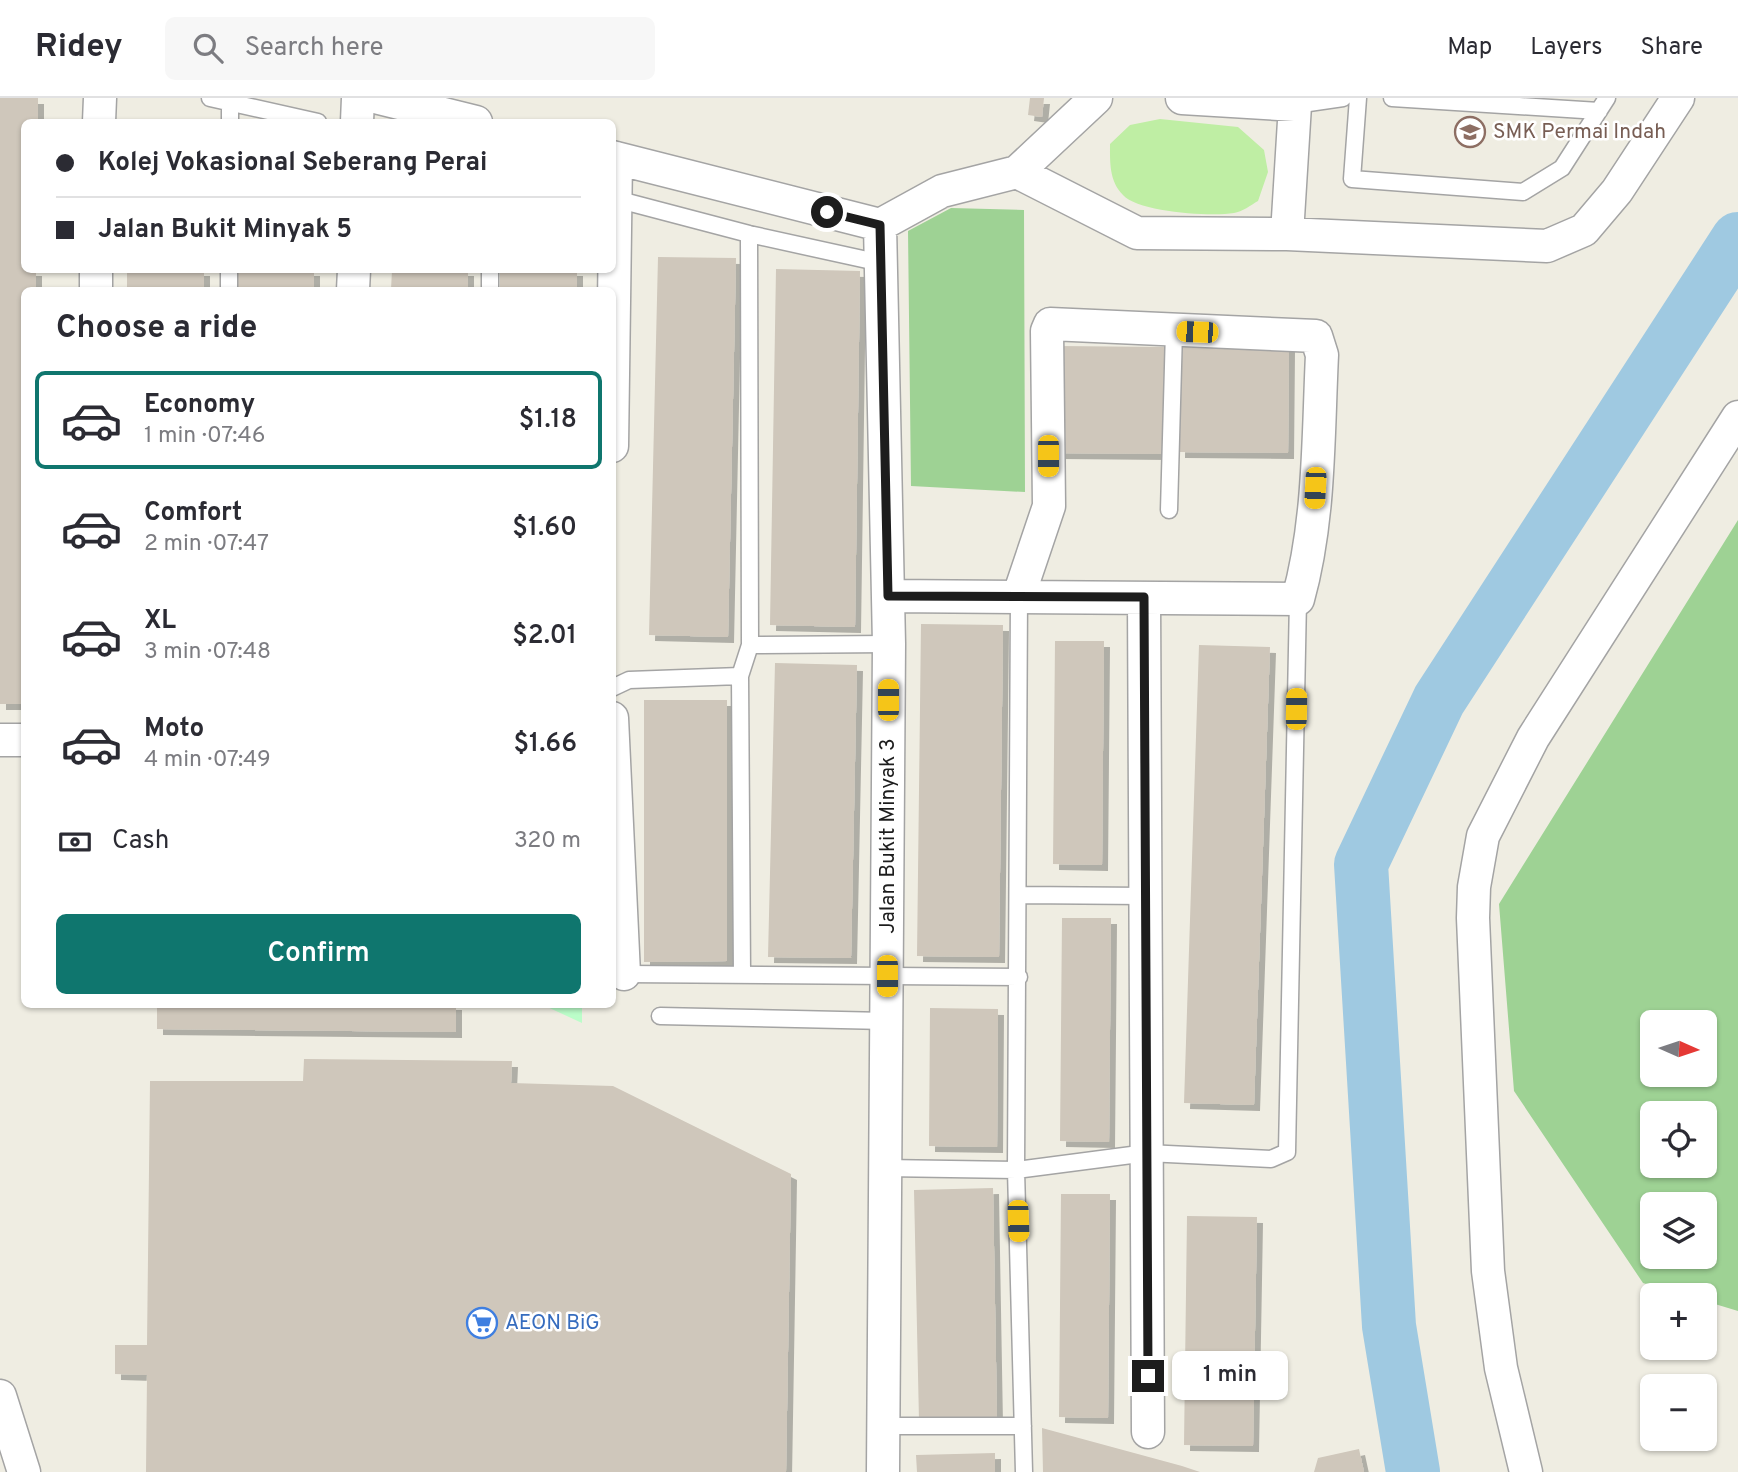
<!DOCTYPE html>
<html lang="en">
<head>
<meta charset="utf-8">
<style>
	:root { --surface:#fff; --page:#f7f7f7; --text:#2b2b33; --muted:#7c7c81; --line:#e1e1e2; --accent:#0f766e }
	body { margin:0; font-family:Overpass,sans-serif; background:var(--page); color:var(--text); height:100vh; display:flex; flex-direction:column; font-size:26px; white-space:nowrap }
	* { box-sizing:border-box; margin:0 }
	p { font-size:23px; color:var(--muted) }
	.icon { flex:none; width:38px; height:38px; fill:none; stroke:currentColor; stroke-width:2; stroke-linecap:round; stroke-linejoin:round }
	.map { position:relative; flex:1; overflow:hidden }
	.panel { position:absolute; left:21px; top:189px; width:595px; height:721px; display:flex; flex-direction:column; background:var(--surface); border-radius:10px; box-shadow:0 2px 5px #0004 }
	.panel>* { flex:none }
	.guide { position:absolute; left:21px; top:21px; width:595px; height:154px; border-radius:10px; box-shadow:0 2px 5px #0004; display:grid; align-content:center; height:154px; padding:0 35px; background:var(--surface) }
	.needle { width:46px; rotate:93deg }
	.controls { position:absolute; left:1640px; top:912px; display:grid; gap:14px }
	.controls a { display:grid; place-items:center; width:77px; height:77px; border-radius:10px; background:var(--surface); box-shadow:0 2px 5px #0004; font-size:35px }
	.end { position:absolute; width:32px; height:32px; margin:-16px; border:9px solid #1d1d1d; background:#fff; box-shadow:0 0 0 4px #fff }
	.from { border-radius:50% }
	.bubble { position:absolute; height:49px; border-radius:10px; background:var(--surface); box-shadow:0 2px 5px #0004; font-size:23px; font-weight:600; line-height:49px; text-align:center }
	.car { position:absolute; width:21px; height:42px; margin:-21px -10px; border-radius:9px; box-shadow:0 0 5px 2px #0007; background:linear-gradient(#f5c518 24%,#345 0 40%,#f5c518 0 76%,#345 0 86%,#f5c518 0) }
	.guide b { display:flex; align-items:center; gap:24px; height:66px; font-size:26px }
	.guide b+b { border-top:2px solid var(--line) }
	.guide i { width:18px; height:18px; background:var(--text) }
	ul { padding:0; list-style:none }
	li { display:flex; align-items:center; gap:21px; height:98px; margin:0 14px 10px; padding:0 21px; border:4px solid transparent; border-radius:10px }
	li div { flex:1 }
	li b { display:block; font-size:26px }
	li em { font-style:normal; font-weight:600 }
	li.active { border-color:var(--accent) }
	li>.icon { width:63px; height:63px; stroke-width:1.5 }
	h2 { padding:0 35px; font-size:32px; line-height:84px }
	.pay { display:flex; align-items:center; gap:18px; height:77px; padding:0 35px; font-size:26px }
	.pay p { margin-inline-start:auto }
	.primary-button { display:flex; gap:14px; margin-top:auto; padding:14px 35px }
	.primary-button a { flex:1; height:80px; border-radius:10px; background:var(--accent); color:#fff; font-size:28px; font-weight:600; line-height:80px; text-align:center }
	header { display:flex; align-items:center; gap:42px; box-sizing:border-box; height:98px; padding:0 35px; background:var(--surface); border-bottom:2px solid var(--line) }
	header strong { font-size:33px }
	nav { display:flex; gap:38px; margin-inline-start:auto; font-size:24px }
	.search { width:490px; height:63px; background:var(--page); display:flex; align-items:center; gap:18px; box-sizing:border-box; padding:0 24px; border-radius:10px; color:var(--muted); font-size:26px }
	.map>svg:first-child { display:block }
</style>
</head>
<body>
<header>
<strong>Ridey</strong>
<div class="search"><svg class="icon" aria-label="search" viewBox="0 0 24 24"><circle cx="10" cy="10" r="6"/><path d="M15 15l6 6"/></svg>Search here</div>
<nav><a>Map</a><a>Layers</a><a>Share</a></nav>
</header>
<div class="map">
<svg width="1738" height="1374" viewBox="0 0 1738 1374">
	<defs>
		<filter id="shadow"><feDropShadow dx="6" dy="6" stdDeviation="0" flood-color="#0004"/></filter>
	</defs>
	<rect width="100%" height="100%" fill="#efede2"/>
	<path fill="#bfeea4" d="M1160 21 1238 29 1264 52 1268 74 1258 103C1251 107 1242 114 1234 115 1211 119 1138 114 1123 97 1109 83 1110 64 1110 46L1130 27Z"/>
	<path fill="#9ed294" fill-rule="evenodd" d="M951 110 1024 112 1025 394 911 388 908 133Z
		M1738 422V1213L1705 1203 1704 1197H1684L1643 1185 1514 993 1499 806ZM1652 924H1704V976H1652ZM1652 1015H1704V1068H1652ZM1652 1106H1704V1158H1652Z"/>
	<path fill="#bbfdc9" d="M543 907H582V925Z"/>
	<g fill="none" stroke-linecap="round" stroke-linejoin="round">
		<path stroke="#9fc9e1" stroke-width="54" d="M1413 1374 1389 1228 1361 766 1439 602 1738 141"/>
	</g>
	<path fill="#cfc7bb" filter="url(#shadow)" d="M0 0H38V24H24V172H36V192H24V606H0Z
		M1030 0H1044L1042 19 1028 17Z
		M127 21H205V24H127Z
		M658 159 736 160 728 539 649 537Z
		M776 171 860 173 855 529 770 527Z
		M127 172H204V192H127Z
		M237 172H314V192H236Z
		M392 172H468V192H391Z
		M500 172H577V192H500Z
		M1180 247H1289L1288 355 1179 354Z
		M1057 248 1165 249 1164 356 1056 355Z
		M921 526 1003 527 999 859 917 858Z
		M1055 543H1104L1102 767 1053 766Z
		M1199 547 1270 549 1254 1007 1184 1005Z
		M775 565 857 567 851 860 768 859Z
		M644 602H727V863L644 864Z
		M1062 820H1111L1109 1044 1060 1043Z
		M157 906H456V934L157 931Z
		M930 910 998 911 997 1049 929 1048Z
		M304 961 512 963 511 985 613 988 791 1076 786 1374H146L147 1277 115 1276V1247H147L150 983H303Z
		M993 1090 997 1321 919 1323 914 1092Z
		M1061 1096H1110L1108 1320 1059 1319Z
		M1187 1118 1257 1119 1253 1348 1184 1347Z
		M1042 1330 1182 1368 1200 1374H1043Z
		M1359 1351 1364 1374H1314L1318 1360Z
		M995 1355V1374H917L916 1357Z"/>
	<g fill="none" stroke-linecap="round" stroke-linejoin="round">
		<g stroke="#a4a4a4" stroke-width="19">
			<path id="service" d="M210 0 318 24
				M1358 0 1352 81 1523 94 1562 70 1607 0
				M1392 0 1599 13
				M1295 7 1343 0
				M230 24V5
				M612 100 749 136 881 165
				M229 192V172
				M490 192V172
				M1169 412 1174 233
				M1019 497 1016 1072 1024 1374
				M750 547 889 546
				M612 590 629 582 740 578
				M1019 797 1146 798
				M624 876 1019 879
				M742 876 740 578 750 547 749 136
				M660 918 886 923
				M884 1070 1016 1072 1147 1055 1271 1061 1287 1054 1298 501
				M884 1328H1023"/>
		</g>
		<g stroke="#a4a4a4" stroke-width="35">
			<path id="minor" d="M379 0 476 24
				M1182 0 1295 7 1287 136
				M99 24 100 0
				M357 24 358 0
				M612 59 880 127 889 546 883 1374
				M1017 74 1096 0
				M880 127 942 93 1017 74 1137 135 1287 136 1547 148 1584 132 1617 93 1678 0
				M96 192V172
				M353 192 354 172
				M612 348 616 60
				M888 498 1298 501C1320 422 1318 338 1322 257L1316 238 1050 226 1047 233 1049 408 1019 497
				M1144 500 1148 1334
				M612 620 624 876
				M0 642H24
				M0 1298 24 1374
				M1526 1374 1501 1270 1488 1173 1473 820 1474 789 1483 738 1533 640 1738 319"/>
		</g>
		<use href="#service" stroke="#fff" stroke-width="16"/>
		<use href="#minor" stroke="#fff" stroke-width="32"/>
	</g>
	<g fill="none" stroke-linecap="round" stroke-linejoin="round">
		<path stroke="#1d1d1d" stroke-width="9" d="M827 114 880 127 888 498 1144 499 1148 1278"/>
	</g>
	<defs>
		<g id="school-ring" transform="scale(1.575)"><circle r="9.5" fill="#fff" stroke="#8d6e63" stroke-width="1.5"/><path d="M0-5L7-2L0 1L-7-2ZM-4 1L0 2.5L4 1V4Q0 6-4 4Z" fill="#8d6e63"/></g>
		<g id="supermarket-ring" transform="scale(1.575)"><circle r="9.5" fill="#fff" stroke="#3f7fe0" stroke-width="1.5"/><path d="M-6-5.5h2.5l.6 2H6L4.5 2H-2.5L-4.4-4H-6ZM-1.5 3.2a1.3 1.3 0 1 0 .1 0ZM3 3.2a1.3 1.3 0 1 0 .1 0Z" fill="#3f7fe0"/></g>
	</defs>
	<g fill-rule="evenodd">
		<use href="#school-ring" x="1470" y="34"/>
		<use href="#supermarket-ring" x="482" y="1225"/>
	</g>
	<g text-anchor="middle" dominant-baseline="central" stroke-width="5" stroke-linejoin="round" paint-order="stroke">
		<g font-size="21" fill="#785e54" stroke="#fff" text-anchor="start">
			<text x="1493" y="34">SMK Permai Indah</text>
		</g>
		<g font-size="21" fill="#1d1d1d" stroke="#fff">
			<text transform="translate(888 738) rotate(-90)">Jalan Bukit Minyak 3</text>
		</g>
		<g font-size="21" fill="#366cbe" stroke="#fff" text-anchor="start">
			<text x="505" y="1225">AEON BiG</text>
		</g>
	</g>
</svg>
<div class="controls">
<a><svg class="needle" viewBox="-14 -14 28 28"><path d="M0-13l5 13h-10z" fill="#e53935"/><path d="M0 13l5-13h-10z" fill="#7c7c81"/></svg></a>
<a><svg class="icon" aria-label="locate" viewBox="0 0 24 24"><circle cx="12" cy="12" r="6"/><path d="M12 2v4M12 18v4M2 12h4M18 12h4"/></svg></a>
<a><svg class="icon" aria-label="layers" viewBox="0 0 24 24"><path d="M12 4l9 5-9 5-9-5zM3 14l9 5 9-5"/></svg></a>
<a>+</a>
<a>−</a>
</div>
<i class="end from" style="left:827px;top:114px"></i>
<i class="end" style="left:1148px;top:1278px"></i>
<div class="bubble" style="left:1172px;top:1253px;width:116px">1 min</div>
<i class="car" style="left:1197px;top:234px;rotate:272deg"></i>
<i class="car" style="left:1048px;top:358px;rotate:180deg"></i>
<i class="car" style="left:1315px;top:390px;rotate:183deg"></i>
<i class="car" style="left:888px;top:602px;rotate:0deg"></i>
<i class="car" style="left:1296px;top:611px;rotate:1deg"></i>
<i class="car" style="left:887px;top:878px;rotate:180deg"></i>
<i class="car" style="left:1018px;top:1123px;rotate:178deg"></i>
<div class="guide">
<b><i class="from"></i>Kolej Vokasional Seberang Perai</b>
<b><i></i>Jalan Bukit Minyak 5</b>
</div>
<section class="panel">
<h2>Choose a ride</h2>
<ul>
<li class="active"><svg class="icon" aria-label="car" viewBox="0 0 24 24"><path d="M5 17H2v-5l4-1 3-4h7l3 4 3 1v5h-3M9 17h6M6 11h13"/><circle cx="7" cy="17" r="2"/><circle cx="17" cy="17" r="2"/></svg><div><b>Economy</b><p>1 min · 07:46</p></div><em>$1.18</em></li>
<li><svg class="icon" aria-label="car" viewBox="0 0 24 24"><path d="M5 17H2v-5l4-1 3-4h7l3 4 3 1v5h-3M9 17h6M6 11h13"/><circle cx="7" cy="17" r="2"/><circle cx="17" cy="17" r="2"/></svg><div><b>Comfort</b><p>2 min · 07:47</p></div><em>$1.60</em></li>
<li><svg class="icon" aria-label="car" viewBox="0 0 24 24"><path d="M5 17H2v-5l4-1 3-4h7l3 4 3 1v5h-3M9 17h6M6 11h13"/><circle cx="7" cy="17" r="2"/><circle cx="17" cy="17" r="2"/></svg><div><b>XL</b><p>3 min · 07:48</p></div><em>$2.01</em></li>
<li><svg class="icon" aria-label="car" viewBox="0 0 24 24"><path d="M5 17H2v-5l4-1 3-4h7l3 4 3 1v5h-3M9 17h6M6 11h13"/><circle cx="7" cy="17" r="2"/><circle cx="17" cy="17" r="2"/></svg><div><b>Moto</b><p>4 min · 07:49</p></div><em>$1.66</em></li>
</ul>
<div class="pay"><svg class="icon" aria-label="cash" viewBox="0 0 24 24"><path d="M3 7h18v10H3z"/><circle cx="12" cy="12" r="2"/></svg>Cash<p>320 m</p></div>
<div class="primary-button"><a>Confirm</a></div>
</section>
</div>
</body>
</html>
